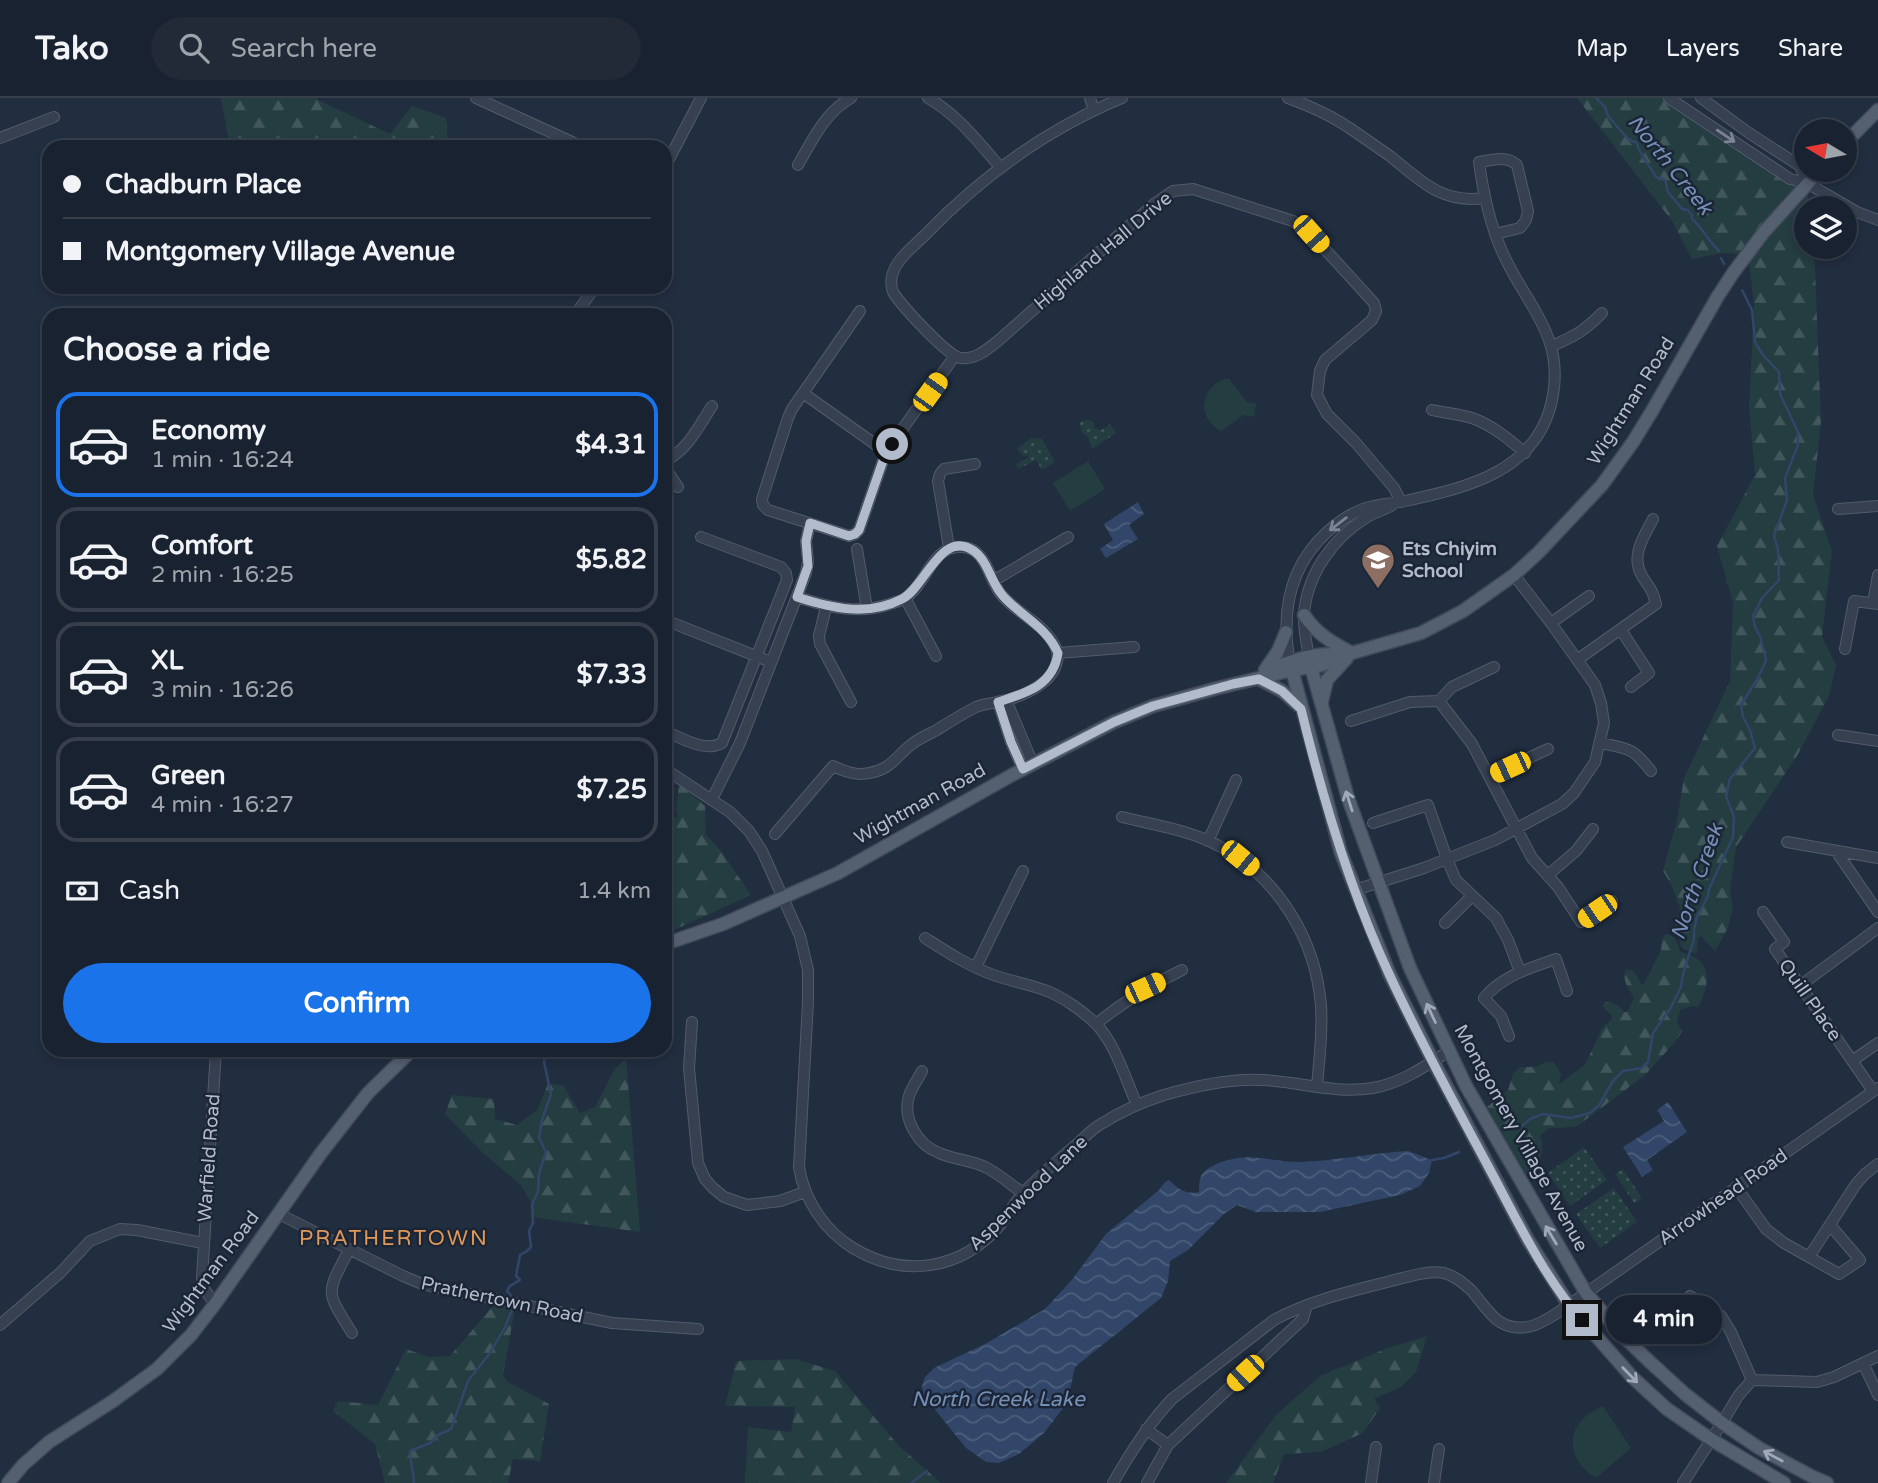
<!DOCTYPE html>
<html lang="en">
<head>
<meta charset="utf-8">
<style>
	:root { --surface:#192230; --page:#222a38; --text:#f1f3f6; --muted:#9fa4ab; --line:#373f4c; --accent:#1a73e8 }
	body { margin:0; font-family:"Varela Round",sans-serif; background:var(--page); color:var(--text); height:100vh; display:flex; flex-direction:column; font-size:26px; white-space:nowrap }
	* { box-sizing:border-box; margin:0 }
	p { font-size:23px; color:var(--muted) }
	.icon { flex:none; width:38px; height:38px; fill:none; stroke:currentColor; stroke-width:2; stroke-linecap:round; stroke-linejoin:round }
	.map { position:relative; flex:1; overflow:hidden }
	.details { position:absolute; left:42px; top:210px; width:630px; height:749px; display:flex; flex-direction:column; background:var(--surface); border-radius:21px; box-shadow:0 4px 10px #0003,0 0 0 2px var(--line) }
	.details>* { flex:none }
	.guide { position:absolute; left:42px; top:42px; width:630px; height:154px; border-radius:21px; box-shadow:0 4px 10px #0003,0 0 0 2px var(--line); display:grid; align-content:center; height:154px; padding:0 21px; background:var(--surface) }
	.needle { width:46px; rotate:280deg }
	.tools { position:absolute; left:1794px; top:21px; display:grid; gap:14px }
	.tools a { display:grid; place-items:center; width:63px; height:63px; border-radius:50%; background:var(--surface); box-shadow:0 4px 10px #0003,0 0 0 2px var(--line); font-size:35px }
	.end { position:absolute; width:32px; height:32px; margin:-16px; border:9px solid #b2bbcb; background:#111; box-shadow:0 0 0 4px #111 }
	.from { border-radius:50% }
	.bubble { position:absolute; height:49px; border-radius:24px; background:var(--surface); box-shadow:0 4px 10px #0003,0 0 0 2px var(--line); font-size:23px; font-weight:700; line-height:49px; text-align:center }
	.car { position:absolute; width:21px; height:42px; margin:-21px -10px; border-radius:9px; box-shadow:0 0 5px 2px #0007; background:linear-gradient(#f5c518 24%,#345 0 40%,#f5c518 0 76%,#345 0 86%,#f5c518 0) }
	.guide b { display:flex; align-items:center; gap:24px; height:66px; font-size:26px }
	.guide b+b { border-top:2px solid var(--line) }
	.guide i { width:18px; height:18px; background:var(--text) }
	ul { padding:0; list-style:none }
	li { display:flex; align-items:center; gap:21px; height:105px; margin:0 14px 10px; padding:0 7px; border:4px solid var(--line); border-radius:21px }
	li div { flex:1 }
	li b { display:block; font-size:26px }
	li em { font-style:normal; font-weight:700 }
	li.current { border-color:var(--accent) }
	li>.icon { width:63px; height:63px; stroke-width:1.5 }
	h2 { padding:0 21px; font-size:32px; line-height:84px }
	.pay { display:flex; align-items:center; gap:18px; height:77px; padding:0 21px; font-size:26px }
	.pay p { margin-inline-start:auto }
	.primary-button { display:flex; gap:14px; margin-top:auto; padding:14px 21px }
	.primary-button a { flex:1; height:80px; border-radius:42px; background:var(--accent); color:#fff; font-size:28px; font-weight:700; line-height:80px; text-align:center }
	header { display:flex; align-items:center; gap:42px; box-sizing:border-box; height:98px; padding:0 35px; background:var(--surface); border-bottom:2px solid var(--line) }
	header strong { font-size:33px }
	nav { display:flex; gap:38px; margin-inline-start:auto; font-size:24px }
	.search { width:490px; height:63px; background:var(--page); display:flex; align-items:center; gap:18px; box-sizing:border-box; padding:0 24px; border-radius:38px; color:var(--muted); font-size:26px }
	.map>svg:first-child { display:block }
</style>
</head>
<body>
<header>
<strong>Tako</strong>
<div class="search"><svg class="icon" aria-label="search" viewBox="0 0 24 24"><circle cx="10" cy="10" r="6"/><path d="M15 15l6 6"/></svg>Search here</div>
<nav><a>Map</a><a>Layers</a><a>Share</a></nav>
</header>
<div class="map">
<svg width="1878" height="1385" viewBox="0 0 1878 1385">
	<defs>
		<pattern id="forest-firs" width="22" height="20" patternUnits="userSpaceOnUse" patternTransform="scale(1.75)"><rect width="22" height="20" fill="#243d41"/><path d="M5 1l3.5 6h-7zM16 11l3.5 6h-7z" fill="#41575b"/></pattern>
		<pattern id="park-dots" width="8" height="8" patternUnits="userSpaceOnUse" patternTransform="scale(1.75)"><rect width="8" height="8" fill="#243d41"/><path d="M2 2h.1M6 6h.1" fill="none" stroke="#41575b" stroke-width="1.8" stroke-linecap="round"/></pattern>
		<pattern id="water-waves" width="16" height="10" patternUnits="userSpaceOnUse" patternTransform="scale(1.75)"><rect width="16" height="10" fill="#314668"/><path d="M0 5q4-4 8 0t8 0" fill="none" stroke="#4c5f7c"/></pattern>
	</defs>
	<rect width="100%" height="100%" fill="#212e40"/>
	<path fill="#243d41" d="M1224 281H1229L1247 304 1256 306 1254 319 1244 317 1221 333C1197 320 1199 292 1224 281Z
		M1088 363 1105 391 1070 413 1053 385Z
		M1603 1308 1631 1350 1596 1380C1562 1359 1566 1323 1603 1308Z"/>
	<path fill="url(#forest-firs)" d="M221 0H317L318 2 390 36 412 8 446 20 448 49H230Z
		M1577 0H1669L1759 61 1807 85 1809 110H1806V149H1813L1815 171 1821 324 1813 397 1832 453 1822 539 1836 567 1829 598 1797 658 1736 749 1730 791 1733 810 1728 830 1715 853 1701 838 1698 840 1697 852 1695 856 1682 850 1675 828 1680 810 1671 786 1663 773 1677 722 1684 680 1730 583 1733 505 1717 448 1755 377 1749 310 1754 207 1748 156 1722 155 1692 161 1672 123Z
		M679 686 705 708 706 737 721 753 751 797 676 831H665V720L678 719 676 711Z
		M1666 836C1676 838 1677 844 1680 853 1687 856 1696 859 1701 864 1712 877 1705 896 1698 909L1691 908 1680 912 1677 924 1682 933 1676 943 1645 977 1576 1029 1549 1030 1540 1038C1545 1056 1540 1065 1526 1076L1487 1009 1508 992 1513 976 1520 969H1536L1546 964H1554L1561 976 1559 986 1585 967 1602 930 1612 921V918L1602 908 1606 904C1615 905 1619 907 1624 914H1627L1634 900C1629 891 1621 882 1626 872H1632L1637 878 1641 886H1644L1661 852 1662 841Z
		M626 960 640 1134 532 1119V1107L521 1087 481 1053 445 1016 452 997 494 1001 495 1021 517 1027 537 1012 548 986 563 987 580 1015 595 1009 615 971Z
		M494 1207 515 1210 503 1278 508 1284 549 1306 540 1363 513 1361 508 1385H385L375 1346 333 1313 338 1303 378 1307 406 1251 429 1259 450 1258Z
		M1427 1238 1416 1274 1401 1289 1374 1301 1380 1310 1363 1335 1321 1354 1284 1356 1273 1385H1226L1276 1317 1320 1278 1388 1250Z
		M796 1261 835 1273 899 1348 941 1385H745L748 1329 791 1334 795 1309 725 1308 736 1263Z"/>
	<path fill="url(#park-dots)" d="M1091 322 1094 325V330L1101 332 1110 326 1116 335 1092 351 1088 339 1081 334 1080 325 1082 323Z
		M1031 340 1042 341 1055 364 1042 372 1036 362 1018 371 1016 366 1029 359 1028 357 1023 358 1017 351Z
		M1584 1049 1607 1082 1570 1108 1548 1075Z
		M1623 1071 1642 1100 1634 1105 1615 1076Z
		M1614 1090 1637 1124 1600 1150 1576 1116Z"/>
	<path fill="url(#water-waves)" d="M1138 404 1144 416 1129 427 1138 441 1106 460 1100 451 1113 442 1104 426Z
		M1668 1004 1687 1034 1647 1062 1653 1072 1642 1079 1623 1049 1664 1023 1657 1012Z
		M1408 1053 1432 1062 1429 1075 1420 1088 1400 1097 1320 1114H1256L1237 1107 1224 1116 1188 1152 1170 1163 1168 1183 1161 1200 1075 1269 1067 1305 1044 1335 1019 1356 999 1365 986 1364 966 1350 924 1298 922 1288 925 1279 934 1270 985 1246 1045 1211 1071 1183 1106 1136 1159 1092 1165 1084 1169 1082C1178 1091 1186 1097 1199 1094 1199 1089 1199 1083 1201 1078 1206 1069 1220 1064 1229 1062 1252 1055 1276 1064 1299 1064 1336 1063 1371 1055 1408 1053Z"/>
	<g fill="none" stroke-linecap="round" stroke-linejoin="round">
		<path stroke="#314668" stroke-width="2.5" d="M1596 0 1605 9 1608 18 1628 41 1637 45C1639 57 1650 67 1656 79L1665 82 1668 94 1682 111 1688 112 1692 117V121C1703 130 1708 143 1719 153
			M1721 160 1724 166
			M1509 1031 1522 1028 1530 1021 1543 1016 1571 1020 1590 1015 1599 1007 1613 983 1623 973 1642 970 1648 964 1653 935 1670 911 1681 889 1683 876 1694 841V832L1697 819 1708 798 1709 791 1733 739 1734 719 1726 698 1730 681 1755 650 1750 632 1743 619 1741 607 1758 580 1766 562 1760 538 1755 529 1753 518 1762 500 1779 482 1778 452 1774 438 1787 402 1785 380 1798 347V334L1780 296 1779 274 1763 257 1755 244 1752 212 1742 192
			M1432 1062 1444 1060 1459 1054
			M513 1203V1200L507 1193 510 1188 520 1182 516 1178 520 1157 527 1153 531 1149 529 1133 533 1125 532 1107 538 1093 539 1075 546 1055 539 1039 542 1022 551 996 544 964 546 952
			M414 1385C414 1374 410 1364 410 1353L430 1345 438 1337 451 1331 468 1283 490 1255 505 1229 512 1212
			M911 1385 927 1373"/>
		<g stroke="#515b6b" stroke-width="12">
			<path id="minor" d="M476 0 583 49
				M928 0C957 16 979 45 1001 70
				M1090 0 1094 12
				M1122 0C1047 31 981 79 925 137 913 149 896 161 892 178 891 183 891 189 893 194 901 207 948 259 961 260 976 262 989 250 999 242L1154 106 1173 93 1193 91 1293 123 1311 136 1374 205 1376 213 1372 222 1325 262 1320 273 1317 297 1327 316 1356 345 1394 390 1401 404
				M1288 0C1310 8 1331 17 1351 31 1364 40 1377 49 1390 58 1421 83 1442 106 1484 100
				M1669 0 1790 81 1807 85 1857 114 1878 122
				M1701 0 1749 35 1800 68 1807 85
				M0 40 54 19
				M798 67C812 43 825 14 851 0
				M665 69 701 0
				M860 213 792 311 788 320 762 401 763 407 768 412 840 435 849 438 855 436 859 432 886 354 954 259
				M575 217 595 189
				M1552 248C1575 238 1584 233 1602 215
				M803 295 886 354
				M1432 312C1445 315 1459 316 1472 320 1492 327 1509 341 1525 355
				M665 363C688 352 699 328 712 308
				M665 370 678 389
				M1838 411 1878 408
				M949 450 938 383 940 376 944 371 975 366
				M857 451 867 511
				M993 483 1068 439
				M905 500 936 558
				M1873 505 1878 477
				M826 509 819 538 820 546 851 604
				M670 524 771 564
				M1551 525 1589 498
				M1621 532 1649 575 1631 589
				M1845 551 1854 503 1878 506
				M1058 555 1134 549
				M1577 562 1656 506C1652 489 1648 489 1641 476 1631 457 1644 438 1653 421
				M1310 564C1307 548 1303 532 1304 516 1307 476 1333 440 1367 419 1374 415 1383 412 1391 408
				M1291 570C1280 518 1288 470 1327 434 1338 424 1350 416 1363 411 1377 406 1391 406 1405 403 1469 389 1540 373 1553 297 1564 234 1523 204 1501 151 1489 123 1483 94 1479 64 1493 62 1506 57 1517 67L1528 113 1526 122 1520 130 1495 136
				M1006 602 1033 666
				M1439 603 1472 646 1532 760 1558 789 1581 824 1612 803
				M998 604 1011 644 1023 671
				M1351 623 1410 604 1439 603 1452 589 1494 569
				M665 633C682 640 705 655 722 645L787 482 786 475 781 469 701 439
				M1838 637 1878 643
				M1601 645C1629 651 1632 649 1651 673
				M665 671 730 714 749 733 762 753 800 838 808 872V904L799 1069C804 1102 825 1133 853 1150 904 1181 962 1172 1001 1126 1009 1115 1016 1102 1026 1092 1042 1076 1059 1061 1077 1046 1085 1039 1092 1031 1101 1026 1120 1014 1142 1004 1164 997 1195 988 1230 980 1263 982 1300 984 1336 996 1373 990 1401 985 1426 968 1449 953
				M1490 678 1548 651
				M712 701 740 645 806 475 808 463 806 443 810 425
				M1122 719C1154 727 1190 732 1219 748 1278 779 1316 842 1321 908 1323 935 1319 962 1317 989
				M1373 725 1428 707 1447 761 1456 782 1496 820 1508 842 1520 874
				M775 736 833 668C844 673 856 678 869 675 892 671 895 659 912 646 918 641 927 637 935 633 948 625 962 616 976 609 983 606 989 606 997 604 1013 601 1032 594 1045 583 1054 575 1061 562 1056 550 1045 525 1016 516 1000 495 991 483 988 464 976 454 972 451 966 449 961 449 932 447 927 486 905 500 901 503 895 504 890 506 858 517 828 509 797 499
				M1208 743 1236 682
				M1787 744 1878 760
				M1836 753 1878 814
				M1548 777 1576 753 1593 731
				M1355 792 1424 770 1495 742 1562 706 1574 695 1595 664 1604 625 1601 605 1595 587 1551 525 1514 477
				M1763 814 1784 844 1775 851 1873 993
				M1445 825 1472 798
				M925 840C947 854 967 867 991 876 1009 883 1029 886 1047 893 1063 899 1084 914 1096 926 1115 945 1126 982 1137 1007
				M976 869 1023 773
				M1801 887 1878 830
				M692 924 689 970 698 1065 705 1081 713 1090 724 1099 747 1107 780 1103 805 1094
				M1096 926C1124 903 1149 888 1182 872
				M1509 938 1501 918 1484 900C1502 878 1530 870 1556 861L1567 893
				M1852 963 1878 945
				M922 973C918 981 912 989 909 998 902 1021 918 1047 939 1055 955 1062 972 1062 987 1070 999 1076 1011 1087 1023 1095
				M1736 1089 1766 1131 1784 1145 1809 1159 1856 1086 1865 1076 1878 1066
				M279 1116 403 1178 422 1186 612 1225 698 1231
				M349 1152C326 1196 325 1192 352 1235
				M1809 1159 1839 1176 1860 1162 1830 1127
				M215 1206 205 1192 202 1180 216 952
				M1676 1218 1690 1198 1721 1218 1731 1234 1752 1282
				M0 1227 60 1175 90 1143 120 1131 137 1132 203 1145
				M1863 1265 1878 1297
				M1752 1282 1817 1284 1834 1279 1878 1258
				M1146 1331 1168 1347
				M1113 1385C1130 1355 1148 1326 1172 1301L1274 1222C1311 1202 1351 1193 1391 1183 1407 1179 1428 1172 1444 1175 1455 1178 1463 1185 1471 1192 1480 1202 1489 1217 1500 1224 1525 1239 1549 1221 1569 1207L1878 990
				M1147 1385 1168 1347 1303 1221 1307 1207
				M1371 1385 1376 1349
				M1434 1385 1439 1351
				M1683 1385 1722 1325 1738 1298 1752 1282"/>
		</g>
		<g stroke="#3f4959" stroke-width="15">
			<path id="major" d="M1844 46 1878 12
				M1304 517C1318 537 1331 544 1352 555
				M1275 569C1296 562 1321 552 1342 558
				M1311 569 1348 700 1410 870 1466 988 1586 1195 1624 1239 1650 1264 1685 1296 1722 1325 1759 1350 1813 1379 1827 1385
				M1265 572 1278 553 1286 534
				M1292 572 1341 755 1390 877 1433 963 1528 1142 1569 1207 1632 1279 1667 1311 1712 1342 1784 1385
				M1259 581 1282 593 1299 608
				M1322 603 1327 582 1347 560
				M665 846 723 826 838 775 1012 677 1114 624 1153 608 1214 591 1292 572 1322 567 1352 555 1421 535 1463 513 1514 477 1539 454 1602 387 1633 344 1652 313 1718 198 1733 175 1764 134 1820 72
				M8 1385 23 1367 49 1344 113 1303 157 1271 191 1237 215 1206 321 1055 368 995 412 952"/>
		</g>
		<use href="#minor" stroke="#364050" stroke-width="10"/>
		<use href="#major" stroke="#545f70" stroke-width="12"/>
	</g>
	<defs><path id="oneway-shaft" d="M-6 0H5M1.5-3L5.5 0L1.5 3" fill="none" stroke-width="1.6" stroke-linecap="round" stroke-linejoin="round" transform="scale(1.75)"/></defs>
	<g stroke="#7a8494">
		<use href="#oneway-shaft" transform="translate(1726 38) rotate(34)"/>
		<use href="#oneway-shaft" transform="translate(1338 426) rotate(143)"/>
	</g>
	<g stroke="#9fa9b9">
		<use href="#oneway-shaft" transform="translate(1349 703) rotate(-108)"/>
		<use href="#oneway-shaft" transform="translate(1431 915) rotate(-115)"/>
		<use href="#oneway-shaft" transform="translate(1551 1137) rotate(-121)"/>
		<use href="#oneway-shaft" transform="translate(1630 1277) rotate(46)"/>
		<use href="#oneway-shaft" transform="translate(1773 1358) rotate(-152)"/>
	</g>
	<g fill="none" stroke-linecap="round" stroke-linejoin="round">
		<path stroke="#b2bbcb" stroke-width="9" d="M892 346 886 354 859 432 855 436 849 438 810 425 806 443 808 468 797 499C831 510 867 519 902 501 925 490 941 430 974 453 988 463 991 485 1003 498 1022 519 1046 528 1058 555 1053 588 1026 595 998 604L1011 644 1023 671 1114 624 1153 608 1233 586 1259 581 1282 593 1301 611C1323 702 1350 793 1390 878 1420 943 1454 1005 1488 1068 1515 1118 1544 1180 1582 1222"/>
	</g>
	<defs>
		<g id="school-pin" transform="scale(1.75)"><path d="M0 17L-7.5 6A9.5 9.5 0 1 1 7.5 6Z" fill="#8d6e63" stroke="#1b2535"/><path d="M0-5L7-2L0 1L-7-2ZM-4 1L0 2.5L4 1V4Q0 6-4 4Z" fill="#fff"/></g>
	</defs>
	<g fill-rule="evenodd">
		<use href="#school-pin" x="1378" y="462"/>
	</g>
	<g text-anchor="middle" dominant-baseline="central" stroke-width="5" stroke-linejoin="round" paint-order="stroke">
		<g font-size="19" fill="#b2bbcb" stroke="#1b2535">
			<text transform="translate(1103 153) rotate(-40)">Highland Hall Drive</text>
			<text transform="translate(1631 303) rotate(-58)">Wightman Road</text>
			<text transform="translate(920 706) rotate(-29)">Wightman Road</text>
			<text transform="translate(1810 902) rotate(55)">Quill Place</text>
			<text transform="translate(1521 1040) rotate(61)">Montgomery Village Avenue</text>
			<text transform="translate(209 1060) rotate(-86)">Warfield Road</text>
			<text transform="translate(1028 1095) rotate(-44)">Aspenwood Lane</text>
			<text transform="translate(1723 1099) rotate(-35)">Arrowhead Road</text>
			<text transform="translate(211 1174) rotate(-53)">Wightman Road</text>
			<text transform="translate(502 1202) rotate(12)">Prathertown Road</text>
		</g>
		<g font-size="19" font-weight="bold" fill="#b2bbcb" stroke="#1b2535" text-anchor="start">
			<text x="1402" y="451">Ets Chiyim<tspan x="1402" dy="22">School</tspan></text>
		</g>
		<g font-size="21" font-style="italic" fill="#768fb6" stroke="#1b2535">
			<text transform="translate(1670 67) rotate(51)">North Creek</text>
			<text transform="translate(1697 784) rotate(-71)">North Creek</text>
			<text x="998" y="1301">North Creek Lake</text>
		</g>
		<g font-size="21" letter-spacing="2" fill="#e09858" stroke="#1b2535">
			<text x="394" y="1140">PRATHERTOWN</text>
		</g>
	</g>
</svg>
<div class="tools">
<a><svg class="needle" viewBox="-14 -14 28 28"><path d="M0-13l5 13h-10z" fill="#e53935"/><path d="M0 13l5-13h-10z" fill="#9fa4ab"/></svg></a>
<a><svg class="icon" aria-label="layers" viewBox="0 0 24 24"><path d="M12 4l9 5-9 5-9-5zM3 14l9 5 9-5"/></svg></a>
</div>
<i class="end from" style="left:892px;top:346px"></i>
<i class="end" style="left:1582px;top:1222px"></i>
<div class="bubble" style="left:1606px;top:1197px;width:116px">4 min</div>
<i class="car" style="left:1311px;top:136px;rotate:138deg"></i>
<i class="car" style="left:930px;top:294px;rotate:36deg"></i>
<i class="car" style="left:1510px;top:669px;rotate:245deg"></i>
<i class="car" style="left:1240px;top:760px;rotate:129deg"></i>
<i class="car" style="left:1597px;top:813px;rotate:236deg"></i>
<i class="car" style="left:1145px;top:890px;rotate:65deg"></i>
<i class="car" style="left:1245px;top:1275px;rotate:227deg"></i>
<div class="guide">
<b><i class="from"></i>Chadburn Place</b>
<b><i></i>Montgomery Village Avenue</b>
</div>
<section class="details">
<h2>Choose a ride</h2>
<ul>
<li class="current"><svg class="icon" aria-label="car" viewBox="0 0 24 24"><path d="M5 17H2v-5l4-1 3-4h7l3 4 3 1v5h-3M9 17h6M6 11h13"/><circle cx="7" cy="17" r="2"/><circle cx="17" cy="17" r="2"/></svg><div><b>Economy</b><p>1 min · 16:24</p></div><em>$4.31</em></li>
<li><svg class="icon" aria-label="car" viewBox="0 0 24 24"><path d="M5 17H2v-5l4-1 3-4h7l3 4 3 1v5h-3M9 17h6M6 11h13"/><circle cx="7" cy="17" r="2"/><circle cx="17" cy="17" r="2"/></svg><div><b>Comfort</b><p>2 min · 16:25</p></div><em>$5.82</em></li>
<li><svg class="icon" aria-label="car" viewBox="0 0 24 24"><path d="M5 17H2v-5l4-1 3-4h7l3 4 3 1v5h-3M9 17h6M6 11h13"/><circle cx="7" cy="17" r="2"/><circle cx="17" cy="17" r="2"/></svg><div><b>XL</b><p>3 min · 16:26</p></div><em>$7.33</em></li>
<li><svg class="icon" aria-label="car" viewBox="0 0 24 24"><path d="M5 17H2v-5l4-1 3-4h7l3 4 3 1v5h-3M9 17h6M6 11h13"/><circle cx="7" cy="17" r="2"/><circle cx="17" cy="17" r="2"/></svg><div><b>Green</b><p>4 min · 16:27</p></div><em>$7.25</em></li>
</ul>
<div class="pay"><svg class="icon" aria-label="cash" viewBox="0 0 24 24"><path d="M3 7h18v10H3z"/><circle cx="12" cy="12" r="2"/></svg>Cash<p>1.4 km</p></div>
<div class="primary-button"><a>Confirm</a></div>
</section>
</div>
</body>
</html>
